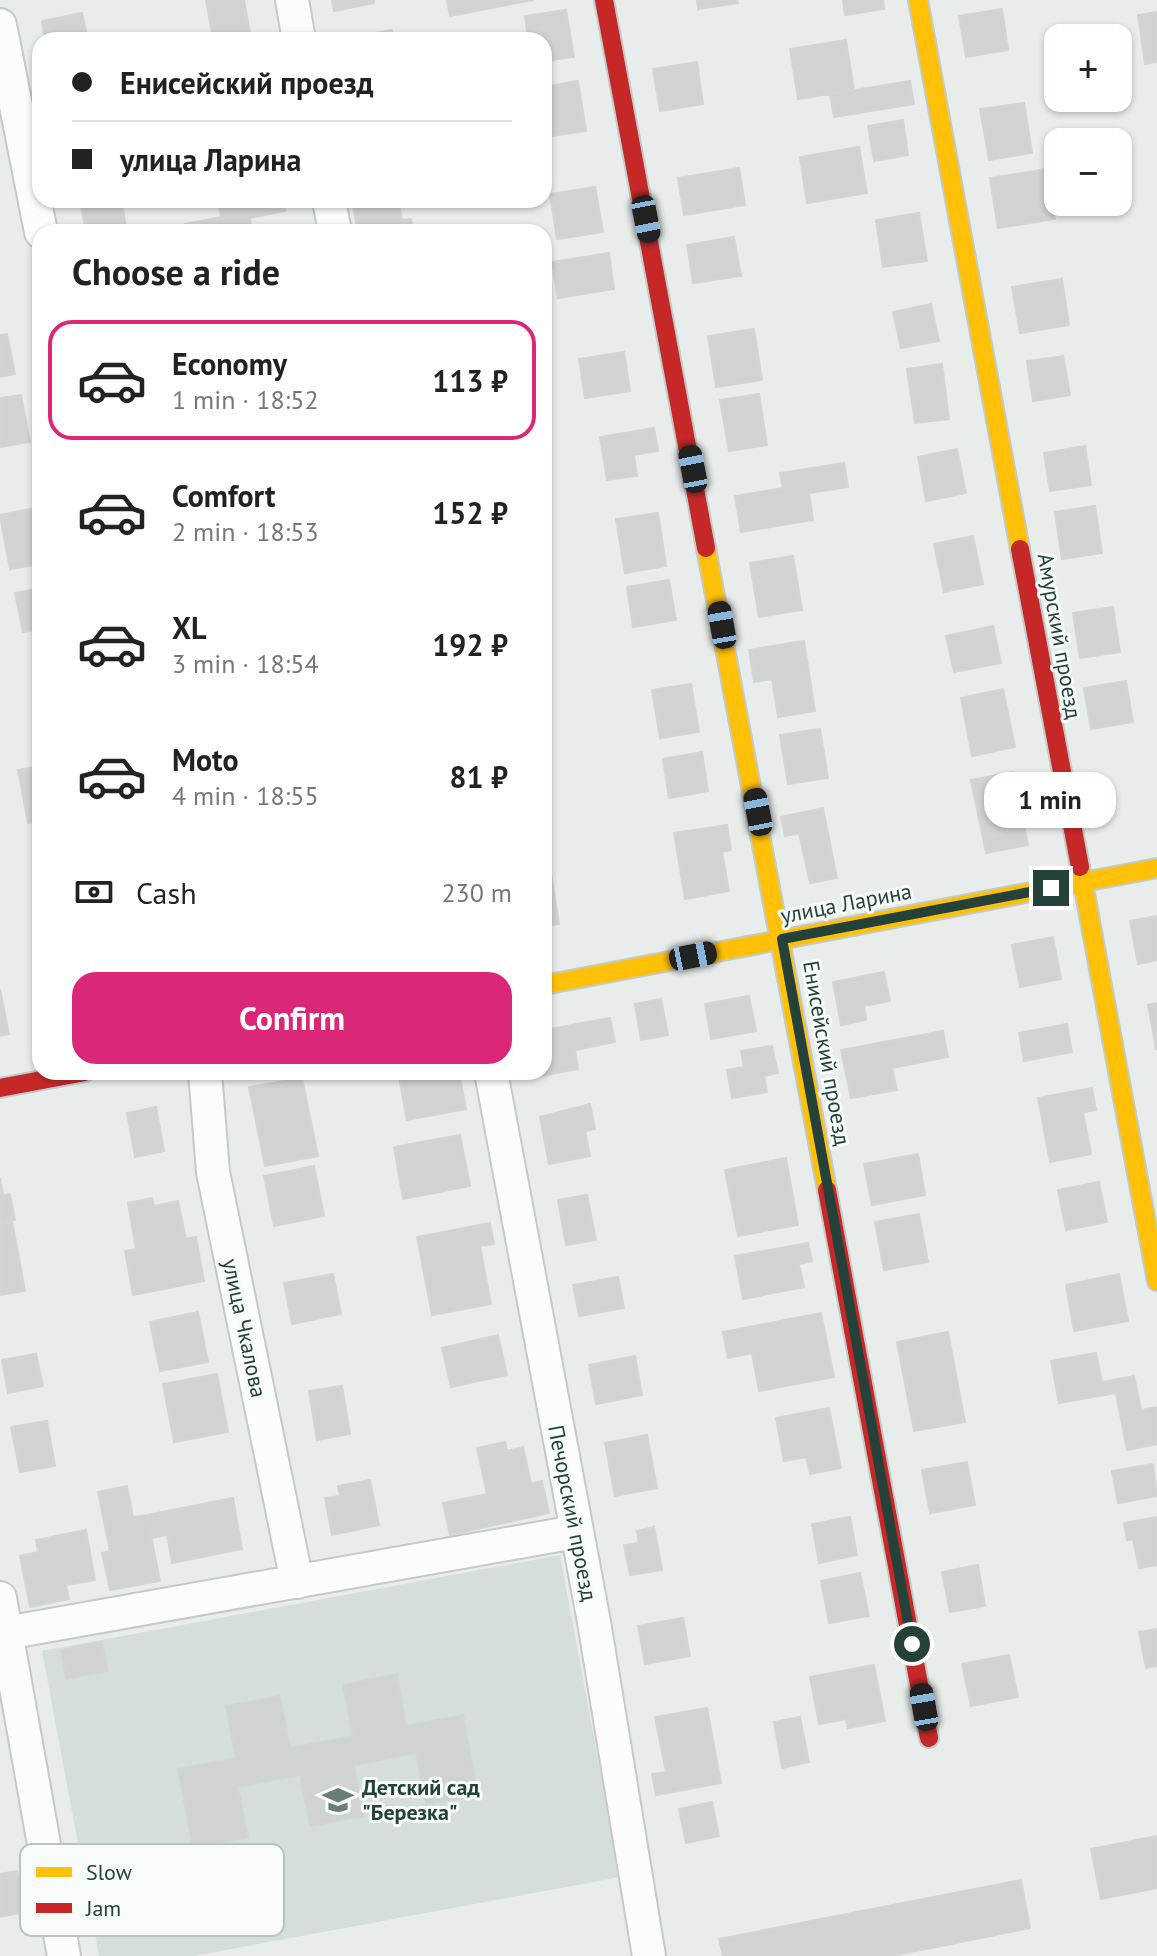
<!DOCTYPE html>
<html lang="en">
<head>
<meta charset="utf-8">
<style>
	:root { --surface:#fff; --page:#f2f2f2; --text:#222; --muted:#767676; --line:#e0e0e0; --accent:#db2777 }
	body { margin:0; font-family:"PT Sans",sans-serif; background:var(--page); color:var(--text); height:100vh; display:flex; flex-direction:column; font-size:30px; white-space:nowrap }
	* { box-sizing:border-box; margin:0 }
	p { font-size:26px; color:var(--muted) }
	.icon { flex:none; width:44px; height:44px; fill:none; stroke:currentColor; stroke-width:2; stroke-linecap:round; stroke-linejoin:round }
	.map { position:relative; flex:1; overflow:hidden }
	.drawer { position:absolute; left:32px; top:224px; width:520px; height:856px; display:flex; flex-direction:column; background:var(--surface); border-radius:24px; box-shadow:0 2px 6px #0004 }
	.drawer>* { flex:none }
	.top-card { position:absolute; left:32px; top:32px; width:520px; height:176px; border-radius:24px; box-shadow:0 2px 6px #0004; display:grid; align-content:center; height:176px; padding:0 40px; background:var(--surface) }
	.buttons { position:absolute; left:1044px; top:24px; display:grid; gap:16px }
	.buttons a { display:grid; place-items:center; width:88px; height:88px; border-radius:16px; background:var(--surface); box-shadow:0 2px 6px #0004; font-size:40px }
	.end { position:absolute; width:36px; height:36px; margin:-18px; border:10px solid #24423a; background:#fff; box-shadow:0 0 0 4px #fff }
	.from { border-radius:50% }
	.bubble { position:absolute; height:56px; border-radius:24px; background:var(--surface); box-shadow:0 2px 6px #0004; font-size:26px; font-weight:600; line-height:56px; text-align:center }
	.car { position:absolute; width:24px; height:48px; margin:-24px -12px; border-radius:10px; box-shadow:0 0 6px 2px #0007; background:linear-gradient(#222 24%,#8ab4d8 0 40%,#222 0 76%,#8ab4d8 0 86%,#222 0) }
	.top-card b { display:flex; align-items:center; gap:28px; height:76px; font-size:30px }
	.top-card b+b { border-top:2px solid var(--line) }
	.top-card i { width:20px; height:20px; background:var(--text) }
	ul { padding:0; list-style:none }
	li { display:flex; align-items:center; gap:24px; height:120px; margin:0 16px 12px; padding:0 24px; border:4px solid transparent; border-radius:24px }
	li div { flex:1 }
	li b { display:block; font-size:30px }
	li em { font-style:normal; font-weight:600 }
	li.current { border-color:var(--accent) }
	li>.icon { width:72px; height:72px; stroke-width:1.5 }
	h2 { padding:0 40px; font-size:36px; line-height:96px }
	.pay { display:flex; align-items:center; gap:20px; height:88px; padding:0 40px; font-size:30px }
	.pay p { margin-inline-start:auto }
	.primary-button { display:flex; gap:16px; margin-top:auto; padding:16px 40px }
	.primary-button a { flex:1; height:92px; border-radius:24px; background:var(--accent); color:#fff; font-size:32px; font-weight:600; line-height:92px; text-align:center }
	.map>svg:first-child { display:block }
</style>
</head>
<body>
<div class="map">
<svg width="1157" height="1956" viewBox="0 0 1157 1956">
	<rect width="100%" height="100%" fill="#e8edeb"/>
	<path fill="#d6dedb" d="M560 1555 620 1877 194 1956H99L42 1651Z"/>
	<path fill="#cfd4d2" stroke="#d1d6d4" stroke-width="2" d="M206 0H244L250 33 213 40Z
		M332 0H374V3L334 11Z
		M447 0H533L450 16Z
		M697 0H737L738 3 698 9Z
		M843 0H883L884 9 845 15Z
		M1002 9 1008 50 966 57 959 16Z
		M566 10 574 57 544 61V40H528L525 16Z
		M1157 12V62L1145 64 1138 15Z
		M82 13 88 40H45L42 21Z
		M392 30 393 40H358V36Z
		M846 40 854 90 798 99 790 49Z
		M697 62 703 104 660 111 653 69Z
		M578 81 586 131 544 137V87Z
		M910 81 914 104 834 117 830 94Z
		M1024 103 1032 153 989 160 980 109Z
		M903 120 908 155 874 161 868 126Z
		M859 147 867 193 807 203 800 157Z
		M739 168 745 205 684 215 678 178Z
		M1047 169 1055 219 998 228 990 178Z
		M595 187 603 232 557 239 550 194Z
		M121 200 127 232H86L81 206Z
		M208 200H283L285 211 250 218 252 232H187L185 224 221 217 219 202 209 204Z
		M387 200H398L402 220 411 219 413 232H376L375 226 357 228 353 206Z
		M919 213 927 261 883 267 876 220Z
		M734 237 741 276 693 283 687 245Z
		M609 253 614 289 558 298 552 262Z
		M1062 279 1069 325 1020 333 1012 287Z
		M931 304 939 341 901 348 893 312Z
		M754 329 762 380 716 387 708 336Z
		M7 334 15 374 0 377V335Z
		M624 352 630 391 585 398 579 359Z
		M1063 356 1070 395 1033 401 1027 361Z
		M942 364 949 419 915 423 907 369Z
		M759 394 767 445 729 451 720 400Z
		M21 395 30 442 0 447V398Z
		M654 428 658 451 634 455 637 476 607 480 600 437Z
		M1085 446 1091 485 1050 491 1044 453Z
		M957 449 966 493 926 501 918 457Z
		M844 463 848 487 809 493 813 520 741 532 735 496 783 488 780 473Z
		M1095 506 1102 553 1062 559 1055 512Z
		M40 507V564L10 569 0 515Z
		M658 513 666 566 625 573 616 519Z
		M973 536 983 584 944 592 934 544Z
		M793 556 802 610 759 617 750 563Z
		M669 580 676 620 633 627 627 587Z
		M40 588V629L23 632 15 593Z
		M1113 607 1120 652 1080 658 1073 613Z
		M993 626 1001 663 954 672 946 636Z
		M804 641 815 711 778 717 772 679 754 682 749 650Z
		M1126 681 1133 722 1091 729 1084 688Z
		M691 684 699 732 660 738 652 690Z
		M1003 689 1015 747 972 756 961 698Z
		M820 729 828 778 788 784 780 735Z
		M702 752 708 791 669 798 663 759Z
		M40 766V821L28 823 18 770Z
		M1013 772 1028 845 986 853 971 780Z
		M823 808 837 878 810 883 799 833 785 836 781 817Z
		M727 825 731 850 722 852 729 891 685 899 674 833Z
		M551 874 559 924 544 926V875Z
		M1157 916V960L1138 964 1130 921Z
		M1053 937 1061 979 1020 987 1012 945Z
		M884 972 890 1001 864 1006 866 1020 841 1025 833 982Z
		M0 989 9 1034 0 1036Z
		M749 996 756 1031 711 1039 705 1004Z
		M661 999 668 1035 641 1040 635 1004Z
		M1157 1003V1048L1156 1049 1148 1005Z
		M610 1018 615 1042 575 1050 578 1069 531 1078 530 1072H544V1030Z
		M1067 1024 1072 1052 1024 1061 1019 1033Z
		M943 1031 948 1057 892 1068 897 1090 851 1098 841 1050Z
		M772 1046 778 1073 764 1076 767 1092 732 1098 727 1070 744 1067 741 1051Z
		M398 1072H459L466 1109 407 1120Z
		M302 1078 318 1156 265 1166 249 1087Z
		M1092 1088 1096 1110 1083 1112 1091 1154 1050 1162 1038 1098Z
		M590 1104 595 1129 585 1131 590 1156 549 1164 540 1117Z
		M156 1107 164 1151 135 1157 127 1113Z
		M460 1135 470 1186 403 1199 394 1147Z
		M918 1154 925 1195 872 1205 864 1164Z
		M786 1158 798 1225 738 1236 725 1170Z
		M314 1166 324 1216 274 1226 264 1176Z
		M0 1178 3 1195 10 1194 15 1220 0 1223Z
		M1099 1182 1107 1222 1066 1230 1058 1190Z
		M587 1195 596 1240 566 1245 558 1200Z
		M152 1198 154 1206 178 1201 186 1239 196 1237 204 1281 133 1295 125 1251 136 1249 128 1203Z
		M919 1214 928 1262 884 1270 875 1222Z
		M12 1221 25 1291 0 1295V1223Z
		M490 1223 494 1244 480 1246 491 1304 432 1315 417 1237Z
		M808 1243 812 1261 799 1264 804 1287 743 1299 735 1256Z
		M333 1274 341 1314 292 1324 284 1283Z
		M1119 1274 1128 1321 1074 1331 1066 1285Z
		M618 1277 624 1308 579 1316 573 1285Z
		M198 1312 208 1362 160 1371 150 1322Z
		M821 1313 834 1377 759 1391 752 1353 728 1358 723 1332Z
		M948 1332 965 1422 914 1431 897 1342Z
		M498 1335 507 1375 451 1387 442 1348Z
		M1096 1353 1102 1382 1134 1376 1141 1410 1157 1407V1444L1127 1450 1116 1393 1059 1403 1051 1361Z
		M36 1354 43 1386 8 1393 2 1360Z
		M635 1356 642 1395 596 1404 589 1365Z
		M217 1374 228 1432 174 1442 163 1384Z
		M342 1386 350 1434 317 1440 309 1391Z
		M829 1408 841 1468 810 1474 806 1457 784 1461 776 1418Z
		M47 1421 55 1466 20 1472 11 1427Z
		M647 1435 657 1488 615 1496 605 1443Z
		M505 1442 507 1451 523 1447 531 1484 542 1481 549 1513 450 1535 443 1503 487 1494 477 1448Z
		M967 1462 975 1505 930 1513 922 1470Z
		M1153 1464 1157 1496 1118 1503 1112 1471Z
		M370 1480 379 1525 332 1535 325 1498 340 1496 338 1486Z
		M127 1486 133 1517 147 1515 160 1581 110 1590 102 1553 110 1551 98 1492Z
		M233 1498 242 1549 172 1563 167 1535 151 1538 147 1515Z
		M850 1517 857 1555 819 1563 812 1524Z
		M1157 1517V1565L1139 1568 1133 1539 1127 1540 1124 1523Z
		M654 1527 662 1570 630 1575 624 1545 639 1543 637 1531Z
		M86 1530 95 1580 66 1585 69 1599 30 1607 20 1556 38 1552 36 1540Z
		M978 1565 985 1606 950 1612 942 1572Z
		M860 1573 869 1616 829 1623 821 1581Z
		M683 1618 690 1656 645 1664 638 1626Z
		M1157 1629V1666L1146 1668 1139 1632Z
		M102 1642 108 1671 66 1679 61 1650Z
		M1009 1655 1018 1697 971 1706 962 1664Z
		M874 1665 885 1721 848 1728 846 1719 819 1724 810 1677Z
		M397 1674 406 1726 463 1715 478 1795 426 1804 416 1753 354 1765 364 1816 310 1826 300 1775 238 1787 248 1838 193 1848 178 1769 236 1758 226 1706 280 1696 290 1748 353 1736 343 1685Z
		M707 1708 721 1783 656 1795 652 1774 666 1772 655 1717Z
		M800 1717 809 1762 782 1768 774 1722Z
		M712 1802 719 1836 686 1843 679 1809Z
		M1157 1836V1888L1101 1899 1091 1849Z
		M17 1871 25 1912 0 1917V1874Z
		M1021 1880 1030 1928 892 1956H723L719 1939Z"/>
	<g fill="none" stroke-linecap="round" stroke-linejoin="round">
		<g stroke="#c5cac8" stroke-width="36">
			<path id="street" d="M292 0 299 40
				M0 25 41 232
				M329 200 335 232
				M205 1072 213 1172 297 1582
				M491 1072 594 1622 649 1956
				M0 1598 64 1956
				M6 1633 575 1532"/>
		</g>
		<g stroke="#c3cbc8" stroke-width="22">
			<path id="slow" d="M918 0 1020 549
				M706 548 827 1190
				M1080 867 1157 1281
				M544 985 1157 868"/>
		</g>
		<g stroke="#c3cbc8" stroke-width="22">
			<path id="jam" d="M604 0 706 548
				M1020 549 1080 867
				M0 1088 85 1072
				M827 1190 929 1738"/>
		</g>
		<use href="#street" stroke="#fcfcfc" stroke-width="32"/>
		<use href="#slow" stroke="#ffc107" stroke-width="18"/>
		<use href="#jam" stroke="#c62828" stroke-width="18"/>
	</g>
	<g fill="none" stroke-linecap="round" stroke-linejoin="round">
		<path stroke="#24423a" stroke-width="10" d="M912 1644 782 939 1051 888"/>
	</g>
	<defs>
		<g id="school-bare" transform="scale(2.4)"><path d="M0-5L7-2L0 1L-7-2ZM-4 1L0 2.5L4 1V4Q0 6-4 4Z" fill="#697e78" stroke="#f7fbf9" stroke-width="2.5" paint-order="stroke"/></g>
	</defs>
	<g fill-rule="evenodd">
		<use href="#school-bare" x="338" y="1800"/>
	</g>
	<g text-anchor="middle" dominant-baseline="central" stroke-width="6" stroke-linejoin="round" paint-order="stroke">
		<g font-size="22" fill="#24423a" stroke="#f7fbf9">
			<text transform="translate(1060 636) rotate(80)">Амурский проезд</text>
			<text transform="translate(846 903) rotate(-11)">улица Ларина</text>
			<text transform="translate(827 1053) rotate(80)">Енисейский проезд</text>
			<text transform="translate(245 1328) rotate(78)">улица Чкалова</text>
			<text transform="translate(573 1513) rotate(79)">Печорский проезд</text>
		</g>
		<g font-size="22" font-weight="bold" fill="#24423a" stroke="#f7fbf9" text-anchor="start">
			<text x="362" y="1787">Детский сад<tspan x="362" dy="25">"Березка"</tspan></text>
		</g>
	</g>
	<rect x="20" y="1844" width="264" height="92" rx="12" fill="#f7fbf9" stroke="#b8c4c0" stroke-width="2"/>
	<rect x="36" y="1867" width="36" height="10" fill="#ffc107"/>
	<rect x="36" y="1903" width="36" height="10" fill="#c62828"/>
	<g font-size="22" fill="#24423a">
		<text x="86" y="1880">Slow</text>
		<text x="86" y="1916">Jam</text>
	</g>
</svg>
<div class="buttons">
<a>+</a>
<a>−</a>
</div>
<i class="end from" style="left:912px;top:1644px"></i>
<i class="end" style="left:1051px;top:888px"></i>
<div class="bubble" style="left:984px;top:772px;width:132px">1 min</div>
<i class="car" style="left:646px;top:219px;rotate:169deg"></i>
<i class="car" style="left:693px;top:469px;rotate:349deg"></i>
<i class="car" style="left:722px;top:625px;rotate:350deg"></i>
<i class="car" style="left:758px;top:812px;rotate:349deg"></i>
<i class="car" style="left:693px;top:956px;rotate:79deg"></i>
<i class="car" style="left:924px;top:1707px;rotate:350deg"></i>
<div class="top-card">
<b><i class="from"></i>Енисейский проезд</b>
<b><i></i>улица Ларина</b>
</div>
<section class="drawer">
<h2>Choose a ride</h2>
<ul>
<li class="current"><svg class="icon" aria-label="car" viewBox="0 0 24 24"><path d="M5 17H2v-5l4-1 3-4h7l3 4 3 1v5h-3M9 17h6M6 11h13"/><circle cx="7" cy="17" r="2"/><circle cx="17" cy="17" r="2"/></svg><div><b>Economy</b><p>1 min · 18:52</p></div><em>113 ₽</em></li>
<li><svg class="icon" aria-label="car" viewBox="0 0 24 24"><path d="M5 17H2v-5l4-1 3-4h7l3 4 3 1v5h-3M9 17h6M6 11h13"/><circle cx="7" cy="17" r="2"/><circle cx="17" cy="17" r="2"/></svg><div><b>Comfort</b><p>2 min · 18:53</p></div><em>152 ₽</em></li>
<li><svg class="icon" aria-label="car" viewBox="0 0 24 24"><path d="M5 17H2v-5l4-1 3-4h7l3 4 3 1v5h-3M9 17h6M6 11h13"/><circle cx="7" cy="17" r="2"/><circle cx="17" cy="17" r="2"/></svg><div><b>XL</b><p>3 min · 18:54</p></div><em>192 ₽</em></li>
<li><svg class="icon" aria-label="car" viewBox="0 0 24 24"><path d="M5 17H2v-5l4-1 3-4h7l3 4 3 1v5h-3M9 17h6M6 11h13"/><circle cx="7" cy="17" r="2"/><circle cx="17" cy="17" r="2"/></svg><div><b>Moto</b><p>4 min · 18:55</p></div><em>81 ₽</em></li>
</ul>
<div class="pay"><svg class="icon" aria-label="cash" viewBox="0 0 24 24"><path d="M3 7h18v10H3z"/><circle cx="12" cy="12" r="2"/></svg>Cash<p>230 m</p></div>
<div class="primary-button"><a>Confirm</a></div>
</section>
</div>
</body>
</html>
